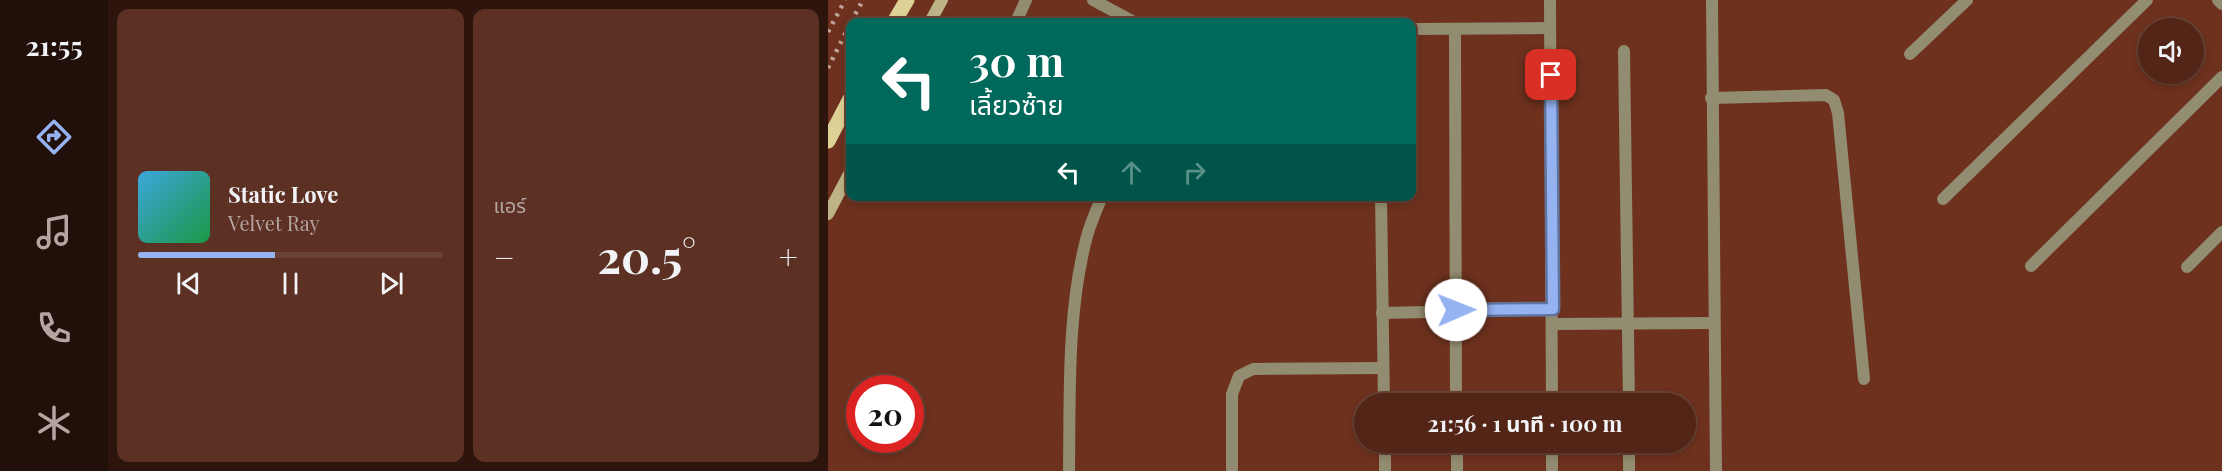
<!DOCTYPE html>
<html lang="th">
<head>
<meta charset="utf-8">
<style>
	:root { --surface:#522516; --page:#5c3123; --text:#f1f3f6; --muted:#b5a5a1; --line:#684235; --accent:#95b2f1 }
	body { margin:0; font-family:"Playfair Display","Noto Sans Thai",serif; background:var(--page); color:var(--text); height:100vh; display:flex; flex-direction:column; font-size:22px; white-space:nowrap }
	* { box-sizing:border-box; margin:0 }
	p { font-size:20px; color:var(--muted) }
	.icon { flex:none; width:33px; height:33px; fill:none; stroke:currentColor; stroke-width:2; stroke-linecap:round; stroke-linejoin:round }
	.map { position:relative; flex:1; overflow:hidden }
	.panel { display:flex; flex-direction:column; gap:9px; padding:9px; background:#2d140c; width:720px }
	.panel>* { flex:none }
	.hud { position:absolute; left:18px; top:18px; width:570px; height:183px; border-radius:12px; box-shadow:0 3px 9px #0003,0 0 0 2px var(--line); background:#00695c; color:#fff; overflow:hidden }
	.tools { position:absolute; left:1310px; top:18px; display:grid; gap:12px }
	.tools a { display:grid; place-items:center; width:66px; height:66px; border-radius:50%; background:var(--surface); box-shadow:0 3px 9px #0003,0 0 0 2px var(--line); font-size:30px }
	.speed { position:absolute; left:18px; top:375px; display:flex; gap:12px; font-size:30px; font-weight:700; text-align:center }
	.speed>* { display:grid; place-content:center; width:78px; height:78px; border-radius:50%; background:var(--surface); box-shadow:0 3px 9px #0003,0 0 0 2px var(--line); line-height:1 }
	.speed .limit { border:9px solid #d22; background:#fff; color:#111 }
	.pin { position:absolute; display:grid; place-items:center; width:51px; height:51px; color:#fff; margin:-26px; border-radius:12px; box-shadow:0 3px 9px #0006 }
	.me { position:absolute; width:66px; margin:-33px; rotate:89deg; stroke-linejoin:round; filter:drop-shadow(0 0 4px #0008) }
	.turn { display:flex; align-items:center; gap:21px; height:126px; padding:0 24px; font-size:27px }
	.turn .icon { width:78px; height:78px; stroke-width:2.5 }
	.turn b { display:block; font-size:42px; line-height:51px }
	.lanes { display:flex; align-items:center; height:57px; padding:0 24px; background:#0003; justify-content:center; gap:30px; direction:ltr }
	.lanes .off { opacity:.35 }
	.big { font-size:45px; font-weight:700; line-height:1.1 }
	.panel .card { flex:1; display:flex; flex-direction:column; justify-content:center; gap:9px; min-width:0; padding:0 21px; border-radius:12px; background:var(--page) }
	.song { display:flex; align-items:center; gap:18px }
	.cover { width:72px; height:72px; border-radius:9px; background:linear-gradient(135deg,hsl(200 70% 55%),hsl(140 70% 35%)) }
	.played { height:6px; border-radius:3px; background:linear-gradient(90deg,var(--accent) 45%,var(--line) 45%) }
	.keys { display:flex; justify-content:space-around; direction:ltr }
	.heat { display:flex; justify-content:space-between; align-items:center; font-size:33px; direction:ltr }
	.panel .tiles { flex:1; display:grid; gap:9px; grid-template-columns:repeat(2,1fr) }
	.trip { position:absolute; left:526px; top:393px; width:342px; height:60px; border-radius:30px; background:var(--surface); box-shadow:0 3px 9px #0003,0 0 0 2px var(--line); font-weight:700; line-height:60px; text-align:center }
	main { display:flex; flex:1; min-height:0 }
	.tab-bar { display:flex; flex-direction:column; width:108px; justify-content:space-around; align-items:center; background:#210f09; color:var(--muted) }
	.tab-bar .icon { width:42px; height:42px }
	.tab-bar .on { color:var(--accent) }
	.tab-bar b { font-size:27px; color:var(--text) }
	.map>svg:first-child { display:block }
	.lines { fill:none; stroke-linecap:round; stroke-linejoin:round }
	.service { stroke:#928c70; stroke-width:12 }
	.minor { stroke:#928c70; stroke-width:12 }
	.secondary { stroke:#bdb386; stroke-width:12 }
	.primary { stroke:#ded196; stroke-width:15 }
	.rail { stroke:#c1a49b; stroke-width:4.5; stroke-dasharray:3 6; stroke-linecap:butt }
	.route-casing { stroke:#61749d; stroke-width:15 }
	.route { stroke:#95b2f1; stroke-width:10 }
</style>
</head>
<body>
<main>
<nav class="tab-bar">
<b>21:55</b>
<svg class="icon on" aria-label="directions" viewBox="0 0 24 24"><path d="M12 3l9 9-9 9-9-9zM9 14v-3h6M13 9l2 2-2 2"/></svg>
<svg class="icon" aria-label="music" viewBox="0 0 24 24"><path d="M9 18V5l10-2v13"/><circle cx="6" cy="18" r="3"/><circle cx="16" cy="16" r="3"/></svg>
<svg class="icon" aria-label="phone" viewBox="0 0 24 24"><path d="M5 4h4l2 5-3 2q2 4 5 5l2-3 5 2v4C11 20 4 13 5 4z"/></svg>
<svg class="icon" aria-label="climate" viewBox="0 0 24 24"><path d="M12 3v18M4 7l16 10M4 17L20 7"/></svg>
</nav>
<section class="panel">
<div class="tiles">
<div class="card">
<div class="song"><i class="cover"></i><div><b>Static Love</b><p>Velvet Ray</p></div></div>
<div class="played"></div>
<div class="keys"><svg class="icon" aria-label="previous" viewBox="0 0 24 24"><path d="M18 5L8 12l10 7zM5 5v14"/></svg><svg class="icon" aria-label="pause" viewBox="0 0 24 24"><path d="M8 5v14M16 5v14"/></svg><svg class="icon" aria-label="next" viewBox="0 0 24 24"><path d="M6 5l10 7-10 7zM19 5v14"/></svg></div>
</div>
<div class="card"><p>แอร์</p>
<div class="heat"><a>−</a><b class="big">20.5°</b><a>+</a></div>
</div>
</div>
</section>
<div class="map">
<svg width="1394" height="471" viewBox="0 0 1394 471">
	<rect width="100%" height="100%" fill="#6d311e"/>
	<g class="lines">
		<!-- service -->
		<g class="service">
			<path d="M265 0 306 22"/>
			<path d="M188 22 198 0"/>
			<path d="M627 29 628 404"/>
			<path d="M796 51 801 404"/>
			<path d="M554 313 725 309"/>
			<path d="M629 442V471"/>
			<path d="M801 442V471"/>
			<path d="M241 471C242 393 239 311 259 236 263 222 269 209 274 196"/>
		</g>
		<!-- minor -->
		<g class="minor">
			<path d="M722 0 724 404"/>
			<path d="M884 0 888 471"/>
			<path d="M1390 0 1394 4"/>
			<path d="M584 29 722 28"/>
			<path d="M1082 54 1139 0"/>
			<path d="M883 98 998 95 1006 100 1010 113 1036 379"/>
			<path d="M553 196 556 404"/>
			<path d="M1115 199 1319 0"/>
			<path d="M1203 266 1394 77"/>
			<path d="M1359 267 1394 232"/>
			<path d="M725 324 886 323"/>
			<path d="M557 442V471"/>
			<path d="M404 471V394L411 376 425 369 555 368"/>
			<path d="M724 471V442"/>
		</g>
		<!-- secondary -->
		<g class="secondary">
			<path d="M102 22 114 0"/>
			<path d="M0 214 22 172"/>
		</g>
		<!-- primary -->
		<g class="primary">
			<path d="M66 22 79 0"/>
			<path d="M0 141 22 99"/>
		</g>
		<!-- rail -->
		<g class="rail">
			<path d="M23 22 35 0"/>
			<path d="M0 32 17 0"/>
			<path d="M0 68 22 24"/>
		</g>
	</g>
	<g class="lines">
		<defs>
			<path id="route" d="M628 310 725 309 723 75"/>
		</defs>
		<!-- route casing -->
		<use href="#route" class="route-casing"/>
		<!-- route -->
		<use href="#route" class="route"/>
	</g>
</svg>
<div class="tools">
<a><svg class="icon" aria-label="sound" viewBox="0 0 24 24"><path d="M4 9h4l5-4v14l-5-4H4zM17 9q2 3 0 6"/></svg></a>
</div>
<div class="speed"><div class="limit">20</div></div>
<div class="pin" style="left:723px;top:75px;background:#d93025"><svg class="icon" aria-label="arrive" viewBox="0 0 24 24"><path d="M6 21V4h12l-3 4 3 4H6"/></svg></div>
<svg class="me" style="left:628px;top:310px" viewBox="-20 -20 40 40"><circle r="19" fill="#fff"/><path d="M0-13L10 11 0 6-10 11z" fill="#95b2f1"/></svg>
<div class="trip">21:56 · 1 นาที · 100 m</div>
<div class="hud">
<div class="turn"><svg class="icon" aria-label="left" viewBox="0 0 24 24"><path d="M17 20v-9H6M10 6l-5 5 5 5"/></svg><div><b>30 m</b>เลี้ยวซ้าย</div></div>
<div class="lanes"><svg class="icon" aria-label="left" viewBox="0 0 24 24"><path d="M17 20v-9H6M10 6l-5 5 5 5"/></svg><svg class="icon off" aria-label="ahead" viewBox="0 0 24 24"><path d="M12 20V5M6 11l6-6 6 6"/></svg><svg class="icon off" aria-label="right" viewBox="0 0 24 24"><path d="M7 20v-9h11M14 6l5 5-5 5"/></svg></div>
</div>
</div>
</main>
</body>
</html>
